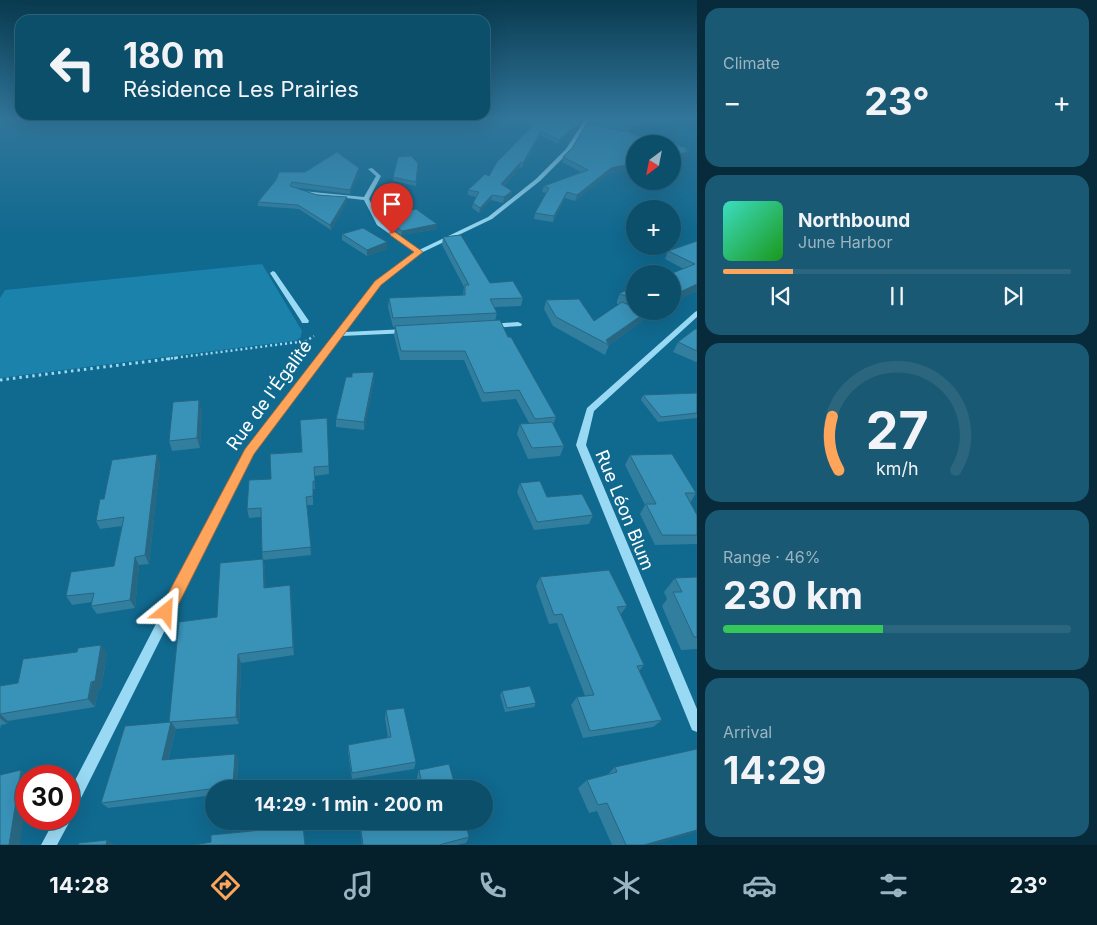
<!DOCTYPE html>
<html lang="en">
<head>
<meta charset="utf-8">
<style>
	:root { --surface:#0c4f6b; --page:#1a5973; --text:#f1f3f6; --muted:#9ab5c1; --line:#2c667e; --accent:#ffa55b }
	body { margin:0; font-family:Inter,sans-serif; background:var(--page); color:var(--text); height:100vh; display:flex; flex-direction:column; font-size:19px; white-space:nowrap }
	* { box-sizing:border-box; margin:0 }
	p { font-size:16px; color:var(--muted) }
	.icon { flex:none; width:28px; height:28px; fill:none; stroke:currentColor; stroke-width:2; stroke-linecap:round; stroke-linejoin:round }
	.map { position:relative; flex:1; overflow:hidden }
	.sheet { display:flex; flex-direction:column; gap:8px; padding:8px; background:#072b3b; width:400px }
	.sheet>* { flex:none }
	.banner { position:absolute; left:15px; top:15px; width:475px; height:105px; border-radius:15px; box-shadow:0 5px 20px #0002,0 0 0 1px var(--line); background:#0c4f6b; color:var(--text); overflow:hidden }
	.needle { width:32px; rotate:212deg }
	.buttons { position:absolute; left:626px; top:135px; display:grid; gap:10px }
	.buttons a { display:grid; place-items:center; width:55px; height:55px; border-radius:50%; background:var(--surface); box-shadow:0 5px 20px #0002,0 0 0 1px var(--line); font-size:25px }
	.speed { position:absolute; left:15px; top:765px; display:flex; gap:10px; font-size:25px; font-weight:700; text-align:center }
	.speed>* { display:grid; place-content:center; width:65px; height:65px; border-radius:50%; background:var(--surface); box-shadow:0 5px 20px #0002,0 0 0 1px var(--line); line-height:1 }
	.speed .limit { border:8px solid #d22; background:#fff; color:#111 }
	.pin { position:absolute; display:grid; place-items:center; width:42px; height:42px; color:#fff; margin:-51px -21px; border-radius:50% 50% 50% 0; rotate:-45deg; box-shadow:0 0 5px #0007 }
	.pin .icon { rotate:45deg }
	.me { position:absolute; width:55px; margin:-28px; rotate:27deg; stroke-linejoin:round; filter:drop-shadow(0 0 4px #0008) }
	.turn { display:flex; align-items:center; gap:18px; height:105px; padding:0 25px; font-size:22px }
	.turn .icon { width:65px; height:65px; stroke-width:2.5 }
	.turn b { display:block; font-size:35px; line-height:42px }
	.big { font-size:38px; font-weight:700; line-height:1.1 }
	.sheet .tile { flex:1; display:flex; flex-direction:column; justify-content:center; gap:8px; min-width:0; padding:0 18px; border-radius:15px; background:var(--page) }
	.sheet .dial { align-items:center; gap:0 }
	.dial svg { height:130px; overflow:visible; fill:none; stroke:var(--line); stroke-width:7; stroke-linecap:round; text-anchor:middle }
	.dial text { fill:var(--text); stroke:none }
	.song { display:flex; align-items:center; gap:15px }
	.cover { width:60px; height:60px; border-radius:8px; background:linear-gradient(135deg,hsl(170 70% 55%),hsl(120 70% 35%)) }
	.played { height:5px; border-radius:2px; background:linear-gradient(90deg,var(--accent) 20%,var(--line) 20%) }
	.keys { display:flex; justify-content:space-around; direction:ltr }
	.heat { display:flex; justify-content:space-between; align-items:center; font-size:28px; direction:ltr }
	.charge { height:8px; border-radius:4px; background:linear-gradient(90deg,#34c759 46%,var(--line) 0) }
	.trip { position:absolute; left:205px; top:780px; width:288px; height:50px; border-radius:25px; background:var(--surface); box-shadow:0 5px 20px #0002,0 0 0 1px var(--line); font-weight:700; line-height:50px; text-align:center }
	.tab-bar { display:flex; height:80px; justify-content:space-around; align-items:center; background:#05202b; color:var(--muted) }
	.tab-bar .icon { width:35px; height:35px }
	.tab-bar .on { color:var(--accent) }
	.tab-bar b { font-size:22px; color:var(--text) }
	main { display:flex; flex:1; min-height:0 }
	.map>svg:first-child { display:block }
	.green { fill:#1b82ac }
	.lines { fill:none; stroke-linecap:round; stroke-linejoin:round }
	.path-far1 { stroke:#9ad9f3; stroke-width:2.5; stroke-dasharray:2 3; stroke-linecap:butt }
	.path { stroke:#9ad9f3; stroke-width:3; stroke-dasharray:2.5 4; stroke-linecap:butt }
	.minor { fill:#9ad9f3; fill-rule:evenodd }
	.wall { fill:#317e9f }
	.shaded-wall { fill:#286782 }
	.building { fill:#3993b9; stroke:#286782 }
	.route { fill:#ffa55b; stroke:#a66b3b }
	.labels { text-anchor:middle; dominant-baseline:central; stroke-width:4; stroke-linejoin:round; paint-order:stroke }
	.street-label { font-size:18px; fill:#fff; stroke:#10698f }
</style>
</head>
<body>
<main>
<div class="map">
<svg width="697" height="845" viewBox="0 0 697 845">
	<rect width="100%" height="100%" fill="#10698f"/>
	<!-- green -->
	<path class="green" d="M262 264 302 331 300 340 0 378V298L5 290Z"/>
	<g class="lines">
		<!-- path-far1 -->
		<path class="path-far1" d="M166 359 306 341 314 336"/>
		<!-- path -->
		<path class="path" d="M0 380 176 358"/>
		<!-- minor -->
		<g class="minor">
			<path d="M586 118H590L570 151 540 181 492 219 421 253 380 284 345 332 406 329 410 331 409 333 341 336 253 454 74 812 69 814V792L246 450 376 282 415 252 377 225 364 200 304 193 302 192V191L364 197 376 176 368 169 372 168 381 176 369 199 381 223 419 250 488 217 536 179 566 149Z"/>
			<path d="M273 271 275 272 309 321 308 323H302L301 321 270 273Z"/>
			<path d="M697 311V317L594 411 586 445 697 709V732L692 730 576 445 587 408 695 312Z"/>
			<path d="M518 322 522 324 521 326 491 328 487 326 491 324Z"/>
			<path d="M69 815 71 819 57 845H41L55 819H69Z"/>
		</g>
	</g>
	<!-- wall -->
	<g class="wall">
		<path d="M556 118H585L565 146 572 132 558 144 540 135 522 168 520 167 504 186 512 191 511 196 503 203 491 200 479 213 472 208 473 203 476 197 468 195V190L489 176 530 129V125L548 121 547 123 561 121Z"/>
		<path d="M590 118H692L628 131 589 123Z"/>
		<path d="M587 123 628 132 651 141 661 139 689 149 688 151 689 152 687 157 672 160V144H635V168L610 173 575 201 565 198 553 222 534 219 535 213 546 193 542 192 544 186 581 172 562 162 563 157 573 147Z"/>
		<path d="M418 163 416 186 393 181V177Z"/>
		<path d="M359 172 350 194 292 187 317 195 347 201 331 230 299 209 258 206V202L276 180Z"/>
		<path d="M383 217 437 229 401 235 383 222Z"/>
		<path d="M342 234 387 242V249L367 256 342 240Z"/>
		<path d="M443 237 490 283 523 298 521 306 494 307 497 313 495 321 508 337 556 417 553 425 564 446 560 456 528 459 517 434 520 424 529 423 516 399 482 402 464 360H400L394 335 395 327H393L388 307 389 298 463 295 464 287 442 245Z"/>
		<path d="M697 241V291L672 302V274L684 269 665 259 668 251Z"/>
		<path d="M635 287V303H625L645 313 641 322 609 345 605 355 553 326 544 309 546 300 594 321 620 304H617V301L620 293Z"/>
		<path d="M697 329V361L696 362 673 352 678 342Z"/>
		<path d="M374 380 364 430 336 427V419Z"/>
		<path d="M697 393V418L658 422 641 400 643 395Z"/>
		<path d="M202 410 200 448 172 451 169 441Z"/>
		<path d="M327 418 329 474 314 476 315 489H313V505H307L311 555 263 560 262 552 261 517 249 518 247 509 302 452Z"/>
		<path d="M630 455 696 493 690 503 697 515V544L655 545 640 514 645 505 625 465Z"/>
		<path d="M160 463 149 564 139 565 135 608 97 614 91 606 92 602 72 605 66 596 114 566 122 526 100 529 96 521 104 499Z"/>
		<path d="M520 483 547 497 593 515 589 524 534 530 517 492Z"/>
		<path d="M263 559 265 568V588L291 594 294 655 241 663 239 724 176 729 168 760 235 754 238 760 237 789H214V795L108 808 101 803 170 723 169 722 217 617Z"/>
		<path d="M540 577 627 606 620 615 644 665 639 671 662 720 653 727 583 738 571 705 577 697 585 696 557 623 549 624 536 586Z"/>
		<path d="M697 577V649L681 650 662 606 667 599 664 592 675 578Z"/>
		<path d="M107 653 101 689 98 690 95 707 8 721 7 724 1 725 0 729V686L18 683Z"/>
		<path d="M502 691 536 703 534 707 505 712 500 695Z"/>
		<path d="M386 710 416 762 414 769 352 779 348 752V745L388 738 385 718Z"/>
		<path d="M615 767 653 845H612L597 811 589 813 578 788 587 780 607 775Z"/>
		<path d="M419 770 456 789H420L417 777Z"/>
		<path d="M360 823 469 837 466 843 456 845H362L360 828Z"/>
	</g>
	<!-- shaded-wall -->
	<g class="shaded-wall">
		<path d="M583 118H585L565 146 567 141Z"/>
		<path d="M671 118H692L628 131 630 126Z"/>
		<path d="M576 125 574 130 558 144 559 140Z"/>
		<path d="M541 131 540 135 522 168 523 163Z"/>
		<path d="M689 149 687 152H689L687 157 672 160V155L685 150Z"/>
		<path d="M521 162 520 167 500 190 501 184Z"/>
		<path d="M635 163V168L610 173 575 201 577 195 611 168Z"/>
		<path d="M359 168V172L350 194V190Z"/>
		<path d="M512 191 511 196 503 203 504 197Z"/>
		<path d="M567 192 565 198 553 222 554 216Z"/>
		<path d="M492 195 491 200 479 213 480 208Z"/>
		<path d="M347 197V201L331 230 330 225Z"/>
		<path d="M437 224V229L401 235 402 231Z"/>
		<path d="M387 242V249L367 256V250Z"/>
		<path d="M697 284V291L672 302 676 294Z"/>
		<path d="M645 313 641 322 609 345 606 340Z"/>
		<path d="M374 372V380L364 430V422Z"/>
		<path d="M199 400 202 410 200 448 197 438Z"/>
		<path d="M157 454 160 463 149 564 145 555Z"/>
		<path d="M135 557 139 565 135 608 130 600Z"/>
		<path d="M263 559 265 568 266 597 264 588Z"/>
		<path d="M290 585 291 594 294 655 293 647Z"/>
		<path d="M101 645 107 653 101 689 98 690 95 707 88 699Z"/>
		<path d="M238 654 241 663 239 724 236 717Z"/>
		<path d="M0 714 8 721 7 724 0 718Z"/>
		<path d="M171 722 176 729 166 766 162 760Z"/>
		<path d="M235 754 238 760 237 789H235L233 786Z"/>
		<path d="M21 770 29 776H26V801L20 845H9Z"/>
		<path d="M697 830V832L653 845H644Z"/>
		<path d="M107 840 114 844V845H106Z"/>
	</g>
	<!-- building -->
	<g class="building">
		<path d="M540 118H548L545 123 569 120 566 118H583L567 141 576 125 559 140 541 131 523 163 521 162 501 184 512 191 504 197 492 195 480 208 473 203 479 192 468 190 485 174 489 176 497 162 532 126 530 125Z"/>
		<path d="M591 118H671L630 126Z"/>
		<path d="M587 123 628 132 651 141 661 139 689 149 685 150 689 152 672 155V144H635V163L611 168 577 195 567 192 554 216 535 213 549 188 544 186 588 170 563 157 573 147Z"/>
		<path d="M337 152 359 168 350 190 292 182 290 186 317 195 347 197 330 225 298 205 258 202 276 180 279 172H305Z"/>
		<path d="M411 156 418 163 416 182 393 177 398 157Z"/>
		<path d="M416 209 437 224 402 231 383 217V216Z"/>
		<path d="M363 228 387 242 367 250 342 234Z"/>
		<path d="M461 235 490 283 513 281 523 298 490 299 497 313 393 318 389 298 465 295V285H469L443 237Z"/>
		<path d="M697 241V284L676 294H672V274H670L695 264 668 251Z"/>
		<path d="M635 287V295H621L620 293Z"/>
		<path d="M579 299 594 321 622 302 635 308V311H642L645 313 606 340 609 345 556 317 546 300Z"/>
		<path d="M500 320 508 337H511L556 417 535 419 519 390 484 393 465 351H401L395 326Z"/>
		<path d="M695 329H697V351L678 342Z"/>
		<path d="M374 372 364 422 336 419 346 377H352V373Z"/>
		<path d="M697 393V413L661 417 643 395Z"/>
		<path d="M199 400 197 438 169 441 173 402Z"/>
		<path d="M327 418 329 466 314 467 315 481H313V496L306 497 311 547 262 552 261 508 247 509 249 480 271 479 270 454 302 452 300 420Z"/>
		<path d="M552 422 564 446 532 448 520 424Z"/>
		<path d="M157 454 145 555 135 557 130 600 91 606 94 593 66 596 71 572 114 566 124 517 96 521 100 499H104L112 460Z"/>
		<path d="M672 454 696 493H685L697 515V535H662L646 504H656L630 455Z"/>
		<path d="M540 481 547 497 582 494 593 515 537 522 520 483Z"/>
		<path d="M263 559 264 588 290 585 293 647 238 654 236 717 169 722 179 622 217 617 220 563Z"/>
		<path d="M609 570 627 606 617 607 644 665 637 666 662 720 590 731 577 697 594 695 562 614 554 615 540 577Z"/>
		<path d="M697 577V637H694L673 592H682L675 578Z"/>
		<path d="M101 645 95 681 91 682 88 699 0 714V686L18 683 23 659 77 652 78 648Z"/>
		<path d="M530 686 536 703 507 708 502 691Z"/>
		<path d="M404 708 416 762 352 773 348 745 391 737 386 710Z"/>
		<path d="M171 722 162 760 235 754 233 786 101 803 125 726Z"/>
		<path d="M697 749V830L644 845H626L607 803 598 805 587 780 617 772 615 767Z"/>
		<path d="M449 764 456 789H423L419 770Z"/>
		<path d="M21 770 9 845H0V775Z"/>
		<path d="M369 821H465L469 837 439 845H363L360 823Z"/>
		<path d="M303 826 305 845H194L211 842V835Z"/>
		<path d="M107 840 106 845H78L79 843Z"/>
	</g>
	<!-- sky -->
	<linearGradient id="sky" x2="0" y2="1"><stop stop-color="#093a4f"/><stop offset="0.5" stop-color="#31769b"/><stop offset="1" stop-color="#31769b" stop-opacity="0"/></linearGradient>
	<rect width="697" height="237" fill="url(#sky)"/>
	<!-- route -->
	<path class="route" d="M390 232H395L423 252 381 285 254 454 172 617 166 620 161 617 159 612 161 607 245 449 375 281 414 252 390 235Z"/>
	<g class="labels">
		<!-- street labels -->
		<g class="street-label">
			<text transform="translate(269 395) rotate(-54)">Rue de l'Égalité</text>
			<text transform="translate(625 510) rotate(68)">Rue Léon Blum</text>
		</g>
	</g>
</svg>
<div class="buttons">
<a><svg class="needle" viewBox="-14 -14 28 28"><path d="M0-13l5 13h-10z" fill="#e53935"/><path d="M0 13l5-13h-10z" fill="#9ab5c1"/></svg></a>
<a>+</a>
<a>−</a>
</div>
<div class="speed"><div class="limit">30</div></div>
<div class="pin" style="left:392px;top:234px;background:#d93025"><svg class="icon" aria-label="arrive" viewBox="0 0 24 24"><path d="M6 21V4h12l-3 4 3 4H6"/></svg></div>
<svg class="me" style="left:166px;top:612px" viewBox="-20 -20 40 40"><path d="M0-17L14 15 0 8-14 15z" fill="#ffa55b" stroke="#fff" stroke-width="4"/></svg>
<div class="trip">14:29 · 1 min · 200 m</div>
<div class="banner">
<div class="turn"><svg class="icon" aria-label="left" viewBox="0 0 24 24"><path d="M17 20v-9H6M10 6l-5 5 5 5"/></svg><div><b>180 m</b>Résidence Les Prairies</div></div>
</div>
</div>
<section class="sheet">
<div class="tile"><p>Climate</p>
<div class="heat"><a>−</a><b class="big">23°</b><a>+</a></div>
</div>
<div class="tile">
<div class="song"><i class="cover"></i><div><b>Northbound</b><p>June Harbor</p></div></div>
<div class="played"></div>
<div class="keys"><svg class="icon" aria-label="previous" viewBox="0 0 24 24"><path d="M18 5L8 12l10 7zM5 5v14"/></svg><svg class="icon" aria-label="pause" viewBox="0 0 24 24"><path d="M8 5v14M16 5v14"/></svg><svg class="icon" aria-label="next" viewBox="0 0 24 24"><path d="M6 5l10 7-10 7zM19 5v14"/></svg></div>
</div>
<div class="tile dial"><svg viewBox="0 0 100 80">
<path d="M14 69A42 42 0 1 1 86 69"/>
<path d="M14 69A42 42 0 0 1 10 36" stroke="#ffa55b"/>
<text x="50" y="56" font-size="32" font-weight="700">27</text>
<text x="50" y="72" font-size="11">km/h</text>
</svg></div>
<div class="tile"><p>Range · 46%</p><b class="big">230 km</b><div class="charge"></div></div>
<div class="tile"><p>Arrival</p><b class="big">14:29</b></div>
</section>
</main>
<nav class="tab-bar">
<b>14:28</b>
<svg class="icon on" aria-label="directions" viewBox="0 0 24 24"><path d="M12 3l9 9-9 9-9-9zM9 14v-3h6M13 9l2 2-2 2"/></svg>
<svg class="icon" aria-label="music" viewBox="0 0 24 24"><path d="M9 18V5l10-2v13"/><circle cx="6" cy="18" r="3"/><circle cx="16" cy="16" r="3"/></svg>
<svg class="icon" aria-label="phone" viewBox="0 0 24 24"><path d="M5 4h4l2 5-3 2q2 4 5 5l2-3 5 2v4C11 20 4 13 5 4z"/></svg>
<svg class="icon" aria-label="climate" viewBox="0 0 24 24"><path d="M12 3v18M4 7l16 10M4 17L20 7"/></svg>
<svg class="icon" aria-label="car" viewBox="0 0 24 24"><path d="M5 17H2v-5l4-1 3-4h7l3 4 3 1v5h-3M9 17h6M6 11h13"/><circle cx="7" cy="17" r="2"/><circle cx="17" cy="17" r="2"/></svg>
<svg class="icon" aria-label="filters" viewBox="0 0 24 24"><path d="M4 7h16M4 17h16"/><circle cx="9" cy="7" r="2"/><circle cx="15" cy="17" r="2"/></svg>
<b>23°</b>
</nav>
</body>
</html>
